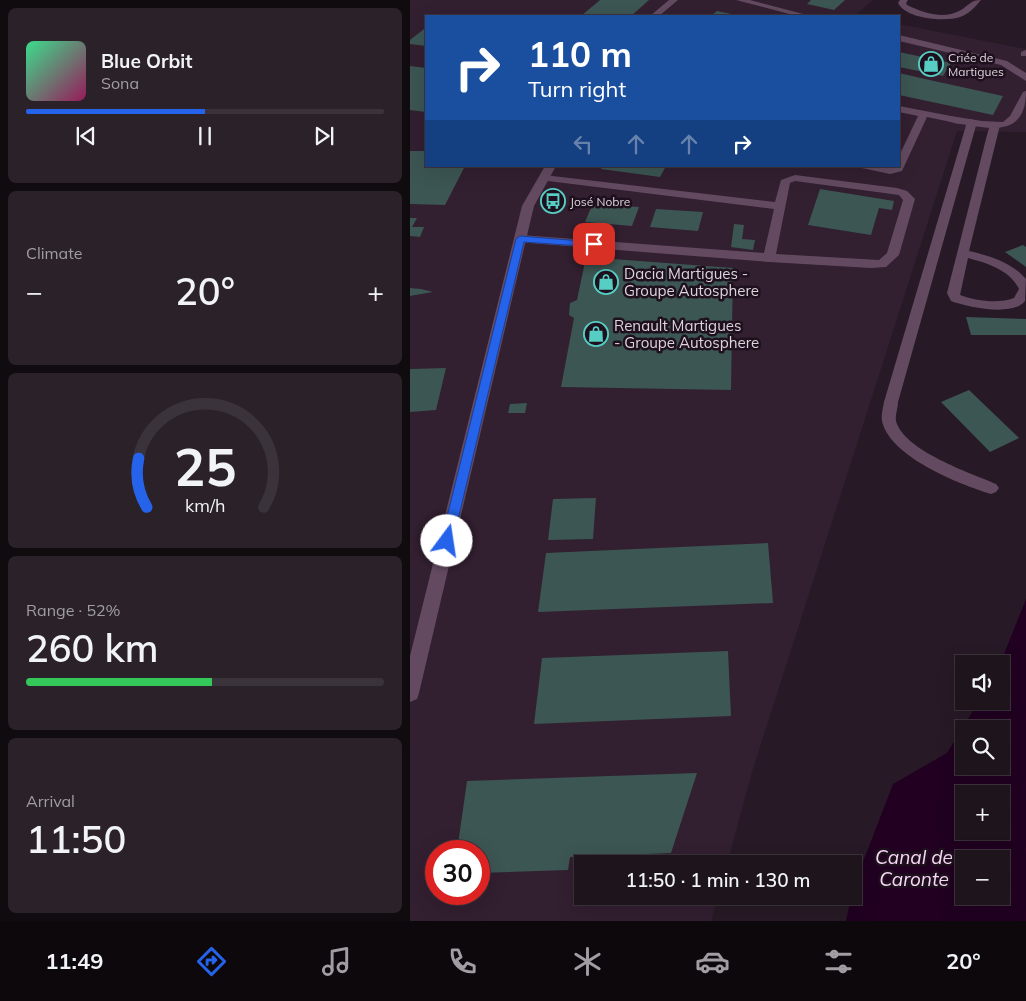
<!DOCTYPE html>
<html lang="en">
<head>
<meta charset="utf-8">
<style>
	:root { --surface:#1d141c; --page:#2a2129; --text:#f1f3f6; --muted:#a09ea3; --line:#3b333b; --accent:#2563eb }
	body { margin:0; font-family:Mulish,sans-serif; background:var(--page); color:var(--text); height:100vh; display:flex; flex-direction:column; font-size:19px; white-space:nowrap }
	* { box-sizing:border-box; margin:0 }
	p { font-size:16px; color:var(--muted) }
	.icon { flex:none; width:28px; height:28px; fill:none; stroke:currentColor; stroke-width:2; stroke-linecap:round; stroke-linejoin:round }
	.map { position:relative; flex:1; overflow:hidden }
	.panel { display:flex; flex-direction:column; gap:8px; padding:8px; background:#100b0f; width:410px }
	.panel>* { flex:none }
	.guide { position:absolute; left:15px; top:15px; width:475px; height:152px; border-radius:0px; box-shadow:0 5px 20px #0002,0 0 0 1px var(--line); background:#1a4fa0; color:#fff; overflow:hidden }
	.controls { position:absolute; left:545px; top:655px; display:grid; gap:10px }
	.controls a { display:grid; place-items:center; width:55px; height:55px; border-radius:0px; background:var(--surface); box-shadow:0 5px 20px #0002,0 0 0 1px var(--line); font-size:25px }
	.speed { position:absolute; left:15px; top:840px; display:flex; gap:10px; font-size:25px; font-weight:700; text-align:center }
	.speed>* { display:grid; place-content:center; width:65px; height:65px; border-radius:50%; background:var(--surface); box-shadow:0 5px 20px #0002,0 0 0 1px var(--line); line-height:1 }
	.speed .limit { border:8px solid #d22; background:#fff; color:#111 }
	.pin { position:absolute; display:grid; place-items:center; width:42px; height:42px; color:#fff; margin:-21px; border-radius:10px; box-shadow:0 2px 8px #0006 }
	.me { position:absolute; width:55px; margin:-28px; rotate:14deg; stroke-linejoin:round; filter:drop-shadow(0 0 4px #0008) }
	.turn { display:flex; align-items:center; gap:18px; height:105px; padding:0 20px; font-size:22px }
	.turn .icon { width:65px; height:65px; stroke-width:2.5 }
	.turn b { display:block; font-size:35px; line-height:42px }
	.lanes { display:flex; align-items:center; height:48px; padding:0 20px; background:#0003; justify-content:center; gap:25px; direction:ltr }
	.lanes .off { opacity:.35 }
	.big { font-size:38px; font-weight:600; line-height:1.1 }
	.panel .card { flex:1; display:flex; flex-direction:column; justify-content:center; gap:8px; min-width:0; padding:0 18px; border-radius:8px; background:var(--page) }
	.panel .dial { align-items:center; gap:0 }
	.dial svg { height:130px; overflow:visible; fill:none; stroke:var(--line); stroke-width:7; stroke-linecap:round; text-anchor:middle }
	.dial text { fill:var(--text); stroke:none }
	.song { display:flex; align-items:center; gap:15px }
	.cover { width:60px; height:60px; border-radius:8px; background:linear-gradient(135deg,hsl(150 70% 55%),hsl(330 70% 35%)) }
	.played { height:5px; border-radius:2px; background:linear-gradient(90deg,var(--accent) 50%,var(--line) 50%) }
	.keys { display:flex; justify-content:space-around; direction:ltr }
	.heat { display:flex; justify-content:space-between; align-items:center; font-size:28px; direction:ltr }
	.charge { height:8px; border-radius:4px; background:linear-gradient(90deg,#34c759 52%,var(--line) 0) }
	.trip { position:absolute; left:164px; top:855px; width:288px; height:50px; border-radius:0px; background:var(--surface); box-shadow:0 5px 20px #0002,0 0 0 1px var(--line); font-weight:600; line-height:50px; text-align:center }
	.menu { display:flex; height:80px; justify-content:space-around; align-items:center; background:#0c080b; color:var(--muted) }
	.menu .icon { width:35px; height:35px }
	.menu .on { color:var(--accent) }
	.menu b { font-size:22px; color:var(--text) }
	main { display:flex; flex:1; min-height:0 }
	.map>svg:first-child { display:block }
	.built { fill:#321f30; fill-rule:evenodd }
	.water { fill:#210021; fill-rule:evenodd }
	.building { fill:#3c5653 }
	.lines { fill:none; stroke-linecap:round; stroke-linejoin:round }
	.lane { fill:#634a61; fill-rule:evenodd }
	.street { fill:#634a61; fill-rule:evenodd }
	.route { fill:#2563eb; stroke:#184099 }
	.labels { text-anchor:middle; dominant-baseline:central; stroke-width:5; stroke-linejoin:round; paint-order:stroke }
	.far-poi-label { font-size:12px; fill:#ded4dd; stroke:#1e101d; text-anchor:start }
	.poi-label { font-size:15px; fill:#ded4dd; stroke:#1e101d; text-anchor:start }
	.near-water-label { font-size:19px; font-style:italic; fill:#f9d7f6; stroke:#1e101d }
</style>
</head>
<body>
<main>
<section class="panel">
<div class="card">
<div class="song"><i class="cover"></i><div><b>Blue Orbit</b><p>Sona</p></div></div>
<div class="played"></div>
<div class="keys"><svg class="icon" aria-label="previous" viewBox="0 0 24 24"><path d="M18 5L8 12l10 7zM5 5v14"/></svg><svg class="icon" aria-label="pause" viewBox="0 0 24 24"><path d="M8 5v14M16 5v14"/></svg><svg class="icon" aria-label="next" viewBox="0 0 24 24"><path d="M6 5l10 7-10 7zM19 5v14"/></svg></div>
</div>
<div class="card"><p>Climate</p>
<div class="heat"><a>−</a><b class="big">20°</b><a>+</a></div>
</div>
<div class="card dial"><svg viewBox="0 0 100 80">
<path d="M14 69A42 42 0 1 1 86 69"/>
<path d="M14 69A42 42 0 0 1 9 39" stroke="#2563eb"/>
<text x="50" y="56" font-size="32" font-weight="700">25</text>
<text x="50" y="72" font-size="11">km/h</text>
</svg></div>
<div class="card"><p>Range · 52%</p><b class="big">260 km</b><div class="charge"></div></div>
<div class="card"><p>Arrival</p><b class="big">11:50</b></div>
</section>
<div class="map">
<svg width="616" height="921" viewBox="0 0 616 921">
	<rect width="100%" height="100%" fill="#271a26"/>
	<!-- built -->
	<path class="built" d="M0 0H463L446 15 452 16H16V166H489V24L616 49V132L547 131 342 772 317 864H172V896H308L301 921H0ZM26 851H69V894H26Z"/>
	<!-- water -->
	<path class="water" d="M616 599V921H436L443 888 483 784 537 753 569 701H591V664H590ZM554 729H591V766H554ZM554 794H591V831H554ZM554 859H591V896H554Z"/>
	<!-- building -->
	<g class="building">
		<path d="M190 0H239L221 16H171Z"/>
		<path d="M401 0H435L424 10 397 4Z"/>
		<path d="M307 11 326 15 301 16Z"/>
		<path d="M14 29H16V46L0 44V40Z"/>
		<path d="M489 52 541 63 533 76 489 67Z"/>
		<path d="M0 66 16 68V112L0 110Z"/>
		<path d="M489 73 515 79 593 96 583 115 489 95Z"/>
		<path d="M0 151H16V166H55L35 205 0 204Z"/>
		<path d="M192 166H256L250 177 191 169Z"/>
		<path d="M410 189 484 201 482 210 469 208 461 235 398 225Z"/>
		<path d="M183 203 213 206 229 207 222 226 175 222Z"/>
		<path d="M246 209 293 212 288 231 240 227Z"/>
		<path d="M0 218H7L2 227H14L10 237 0 236Z"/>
		<path d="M324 224 334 225 332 239 345 240 343 250 321 247Z"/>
		<path d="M613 245 616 247V267L595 252Z"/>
		<path d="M176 257 323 268 321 390 151 387 164 318 159 315 160 303 167 300Z"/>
		<path d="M0 288 11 289 23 292 0 296Z"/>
		<path d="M556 317 616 319V335H561Z"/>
		<path d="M36 368 26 410 0 412V369Z"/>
		<path d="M559 390 609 438 580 452 531 402Z"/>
		<path d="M117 403 115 413H98L100 404Z"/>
		<path d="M186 498 183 539 138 540 143 499Z"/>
		<path d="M358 543 363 603 128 612 136 553Z"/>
		<path d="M318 651 321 716 124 724 132 658Z"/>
		<path d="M287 773 261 853 160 857 158 870 69 873V851H47L57 781Z"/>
	</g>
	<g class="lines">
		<!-- lane -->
		<g class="lane">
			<path d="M490 0H498L496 3 497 5C514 13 534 20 551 10 559 5 561 0 571 0 565 7 559 14 550 17 534 22 496 19 488 3Z"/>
			<path d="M616 50V56H611V52Z"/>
			<path d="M489 106 541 116 546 119 541 122 517 117 492 171 480 174 452 168 451 166 480 168 489 166V156L508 116 489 112Z"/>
			<path d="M562 119 567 122 488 402C488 408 485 415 486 421 494 451 561 473 586 484L589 488 586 492 581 494C549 484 480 457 472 421 471 415 473 408 474 402L557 122Z"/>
			<path d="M585 122 590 125 559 251C580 256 601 262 616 279L615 301C603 317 557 307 541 301L537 293 577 135 580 125ZM558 258C577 263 600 270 609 289L604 298C589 304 565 301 550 295Z"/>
			<path d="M134 175 365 202 371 180 385 175 487 188 497 191 505 199 489 255 476 267 461 268 359 262 107 242 105 239 111 235 354 253 364 209 130 180 129 178ZM385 181 489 195 493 200 477 253 469 260 366 254 380 183Z"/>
		</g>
		<!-- street -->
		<g class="street">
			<path d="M259 0H268L249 16H240Z"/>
			<path d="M326 0H340L401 16H387Z"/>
			<path d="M489 35 597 61 616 73V81L591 65 489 41Z"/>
			<path d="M616 91C616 131 590 131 558 125 551 124 541 124 536 119L541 116 572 121 593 122 600 116 613 92Z"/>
			<path d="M135 166H146L124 206 9 693 7 699 0 702V656L112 206Z"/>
		</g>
	</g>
	<!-- route -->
	<path class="route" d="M110 236 184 242 188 244 184 247 114 242 43 541 41 545 37 546 33 545 31 541 106 239Z"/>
	<!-- icons -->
	<defs>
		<symbol id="shop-ring" viewBox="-11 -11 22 22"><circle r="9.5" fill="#1e101d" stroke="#56cec3" stroke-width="1.5"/><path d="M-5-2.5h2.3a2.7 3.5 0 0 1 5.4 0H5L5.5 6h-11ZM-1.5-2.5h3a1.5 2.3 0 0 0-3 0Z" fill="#56cec3"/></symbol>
		<symbol id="bus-ring" viewBox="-11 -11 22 22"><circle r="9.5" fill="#1e101d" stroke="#56cec3" stroke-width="1.5"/><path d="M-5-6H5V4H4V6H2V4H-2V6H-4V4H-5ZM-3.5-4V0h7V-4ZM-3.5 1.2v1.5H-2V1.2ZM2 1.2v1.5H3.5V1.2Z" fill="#56cec3"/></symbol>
	</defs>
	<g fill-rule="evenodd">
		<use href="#shop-ring" x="507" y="50" width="28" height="28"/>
		<use href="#bus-ring" x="129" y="187" width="28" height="28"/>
		<use href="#shop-ring" x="182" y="268" width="28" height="28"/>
		<use href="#shop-ring" x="172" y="320" width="28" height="28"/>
	</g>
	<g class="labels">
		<!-- far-poi labels -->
		<g class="far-poi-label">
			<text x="538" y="57">Criée de<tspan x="538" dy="14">Martigues</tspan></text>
			<text x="160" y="201">José Nobre</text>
		</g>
		<!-- poi labels -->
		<g class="poi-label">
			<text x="214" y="273">Dacia Martigues -<tspan x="214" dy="17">Groupe Autosphere</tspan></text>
			<text x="204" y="325">Renault Martigues<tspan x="204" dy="17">- Groupe Autosphere</tspan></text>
		</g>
		<!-- near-water labels -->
		<g class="near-water-label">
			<text x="504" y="857">Canal de<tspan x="504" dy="22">Caronte</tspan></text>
		</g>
	</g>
</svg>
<div class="controls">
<a><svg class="icon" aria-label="sound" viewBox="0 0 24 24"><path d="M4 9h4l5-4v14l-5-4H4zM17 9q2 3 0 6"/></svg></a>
<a><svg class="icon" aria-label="search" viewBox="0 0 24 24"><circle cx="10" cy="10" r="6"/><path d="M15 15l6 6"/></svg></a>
<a>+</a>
<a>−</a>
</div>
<div class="speed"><div class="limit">30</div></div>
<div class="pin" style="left:184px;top:244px;background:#d93025"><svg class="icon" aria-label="arrive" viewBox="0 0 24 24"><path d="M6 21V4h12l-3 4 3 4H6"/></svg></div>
<svg class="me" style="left:37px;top:541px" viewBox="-20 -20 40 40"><circle r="19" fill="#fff"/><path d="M0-13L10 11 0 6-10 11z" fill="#2563eb"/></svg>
<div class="trip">11:50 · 1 min · 130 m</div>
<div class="guide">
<div class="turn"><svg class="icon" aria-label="right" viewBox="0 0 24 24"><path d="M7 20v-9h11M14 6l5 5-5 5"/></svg><div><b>110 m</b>Turn right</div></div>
<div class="lanes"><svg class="icon off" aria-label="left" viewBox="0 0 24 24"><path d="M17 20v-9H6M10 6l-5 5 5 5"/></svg><svg class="icon off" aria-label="ahead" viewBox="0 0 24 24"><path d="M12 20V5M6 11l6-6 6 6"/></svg><svg class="icon off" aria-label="ahead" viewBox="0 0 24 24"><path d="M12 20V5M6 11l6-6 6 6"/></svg><svg class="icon" aria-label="right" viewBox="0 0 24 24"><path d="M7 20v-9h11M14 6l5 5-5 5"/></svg></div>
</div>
</div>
</main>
<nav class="menu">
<b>11:49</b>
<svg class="icon on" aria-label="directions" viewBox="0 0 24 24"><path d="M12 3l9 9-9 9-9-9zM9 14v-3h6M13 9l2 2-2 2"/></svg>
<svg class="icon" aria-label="music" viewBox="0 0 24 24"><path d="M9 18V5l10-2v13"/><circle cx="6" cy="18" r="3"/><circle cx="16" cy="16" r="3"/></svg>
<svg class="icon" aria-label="phone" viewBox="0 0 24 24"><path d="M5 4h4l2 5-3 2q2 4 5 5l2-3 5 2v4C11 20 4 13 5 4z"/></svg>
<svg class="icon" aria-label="climate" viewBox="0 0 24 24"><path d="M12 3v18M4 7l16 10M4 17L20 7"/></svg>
<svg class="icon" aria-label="car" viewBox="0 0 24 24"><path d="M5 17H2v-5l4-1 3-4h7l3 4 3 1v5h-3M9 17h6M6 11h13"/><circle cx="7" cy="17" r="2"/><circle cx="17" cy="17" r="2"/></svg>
<svg class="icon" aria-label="filters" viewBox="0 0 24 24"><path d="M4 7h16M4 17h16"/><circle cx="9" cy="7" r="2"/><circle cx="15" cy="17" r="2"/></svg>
<b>20°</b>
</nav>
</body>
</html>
